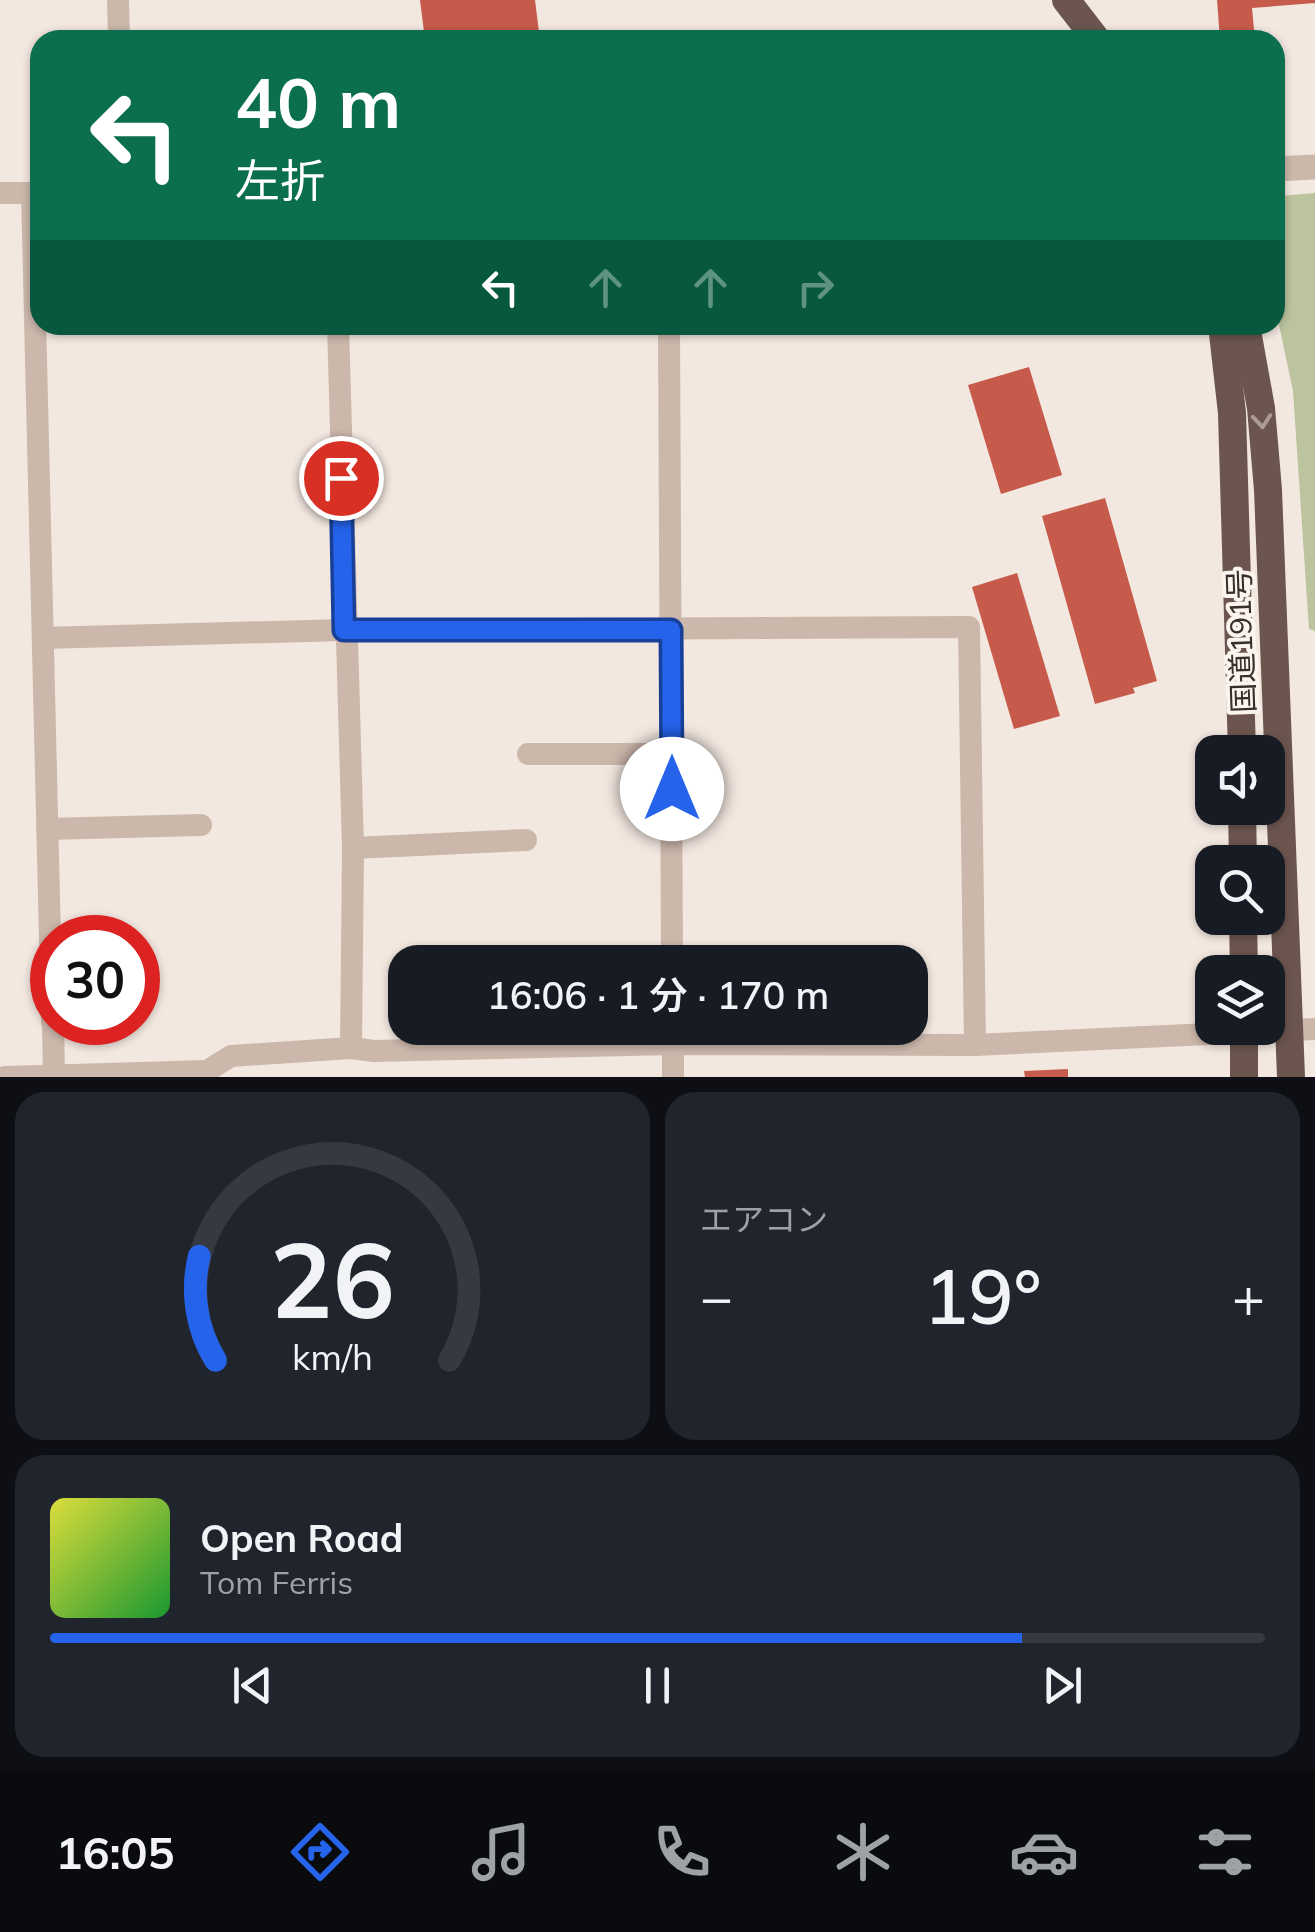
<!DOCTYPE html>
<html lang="ja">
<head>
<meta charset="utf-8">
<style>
	:root { --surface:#171b24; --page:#20242c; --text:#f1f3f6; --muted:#9ea1a6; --line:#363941; --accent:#2563eb }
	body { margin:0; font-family:Mulish,"Noto Sans JP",sans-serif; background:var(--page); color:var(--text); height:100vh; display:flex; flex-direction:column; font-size:38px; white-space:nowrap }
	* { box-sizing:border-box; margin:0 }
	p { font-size:32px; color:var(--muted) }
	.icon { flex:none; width:55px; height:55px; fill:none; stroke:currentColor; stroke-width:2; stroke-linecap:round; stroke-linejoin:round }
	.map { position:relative; height:1077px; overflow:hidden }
	.drawer { display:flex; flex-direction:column; gap:15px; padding:15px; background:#0d0f14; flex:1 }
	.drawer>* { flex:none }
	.top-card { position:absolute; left:30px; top:30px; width:1255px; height:305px; border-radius:30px; box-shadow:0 2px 8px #0004; background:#0b6e4f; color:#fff; overflow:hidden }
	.controls { position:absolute; left:1195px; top:735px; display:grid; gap:20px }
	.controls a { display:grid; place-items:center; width:90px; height:90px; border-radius:20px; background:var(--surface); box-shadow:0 2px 8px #0004; font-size:50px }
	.speed { position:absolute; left:30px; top:915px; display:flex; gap:20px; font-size:50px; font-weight:700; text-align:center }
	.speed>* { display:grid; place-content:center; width:130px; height:130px; border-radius:50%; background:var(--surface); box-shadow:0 2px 8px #0004; line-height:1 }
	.speed .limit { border:15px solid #d22; background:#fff; color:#111 }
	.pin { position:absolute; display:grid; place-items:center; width:85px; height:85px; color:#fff; margin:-42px; border:5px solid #fff; border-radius:50%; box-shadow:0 2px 10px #0007 }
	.me { position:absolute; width:110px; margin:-55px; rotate:0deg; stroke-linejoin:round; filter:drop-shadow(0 0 8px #0008) }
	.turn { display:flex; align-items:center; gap:35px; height:210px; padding:0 40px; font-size:45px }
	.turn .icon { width:130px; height:130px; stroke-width:2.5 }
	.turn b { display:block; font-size:70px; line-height:85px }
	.lanes { display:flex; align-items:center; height:95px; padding:0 40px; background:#0003; justify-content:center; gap:50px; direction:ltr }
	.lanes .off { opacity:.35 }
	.big { font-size:75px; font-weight:600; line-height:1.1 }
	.drawer .tile { flex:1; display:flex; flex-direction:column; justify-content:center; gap:15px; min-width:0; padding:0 35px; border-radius:30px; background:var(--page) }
	.drawer .dial { align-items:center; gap:0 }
	.dial svg { height:260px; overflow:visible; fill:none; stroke:var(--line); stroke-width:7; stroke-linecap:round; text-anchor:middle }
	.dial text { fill:var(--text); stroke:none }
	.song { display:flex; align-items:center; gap:30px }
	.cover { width:120px; height:120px; border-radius:15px; background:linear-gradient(135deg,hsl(60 70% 55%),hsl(130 70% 35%)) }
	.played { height:10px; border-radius:5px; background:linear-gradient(90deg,var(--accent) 80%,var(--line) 80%) }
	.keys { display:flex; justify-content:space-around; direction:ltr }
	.heat { display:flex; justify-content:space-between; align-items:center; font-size:55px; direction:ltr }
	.drawer .tiles { flex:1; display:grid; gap:15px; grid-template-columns:1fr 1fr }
	.tile:last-child { grid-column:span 2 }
	.trip { position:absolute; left:388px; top:945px; width:540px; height:100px; border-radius:30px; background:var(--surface); box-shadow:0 2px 8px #0004; font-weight:600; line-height:100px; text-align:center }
	.tab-bar { display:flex; height:160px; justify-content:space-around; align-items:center; background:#090b0e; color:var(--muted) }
	.tab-bar .icon { width:70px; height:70px }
	.tab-bar .on { color:var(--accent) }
	.tab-bar b { font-size:45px; color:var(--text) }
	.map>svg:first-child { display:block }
	.green { fill:#bbc39f }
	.building { fill:#c75b4b }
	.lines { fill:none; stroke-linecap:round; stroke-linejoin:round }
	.minor { stroke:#ccb7ab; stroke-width:22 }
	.tertiary { stroke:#ccb7ab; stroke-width:25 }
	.trunk { stroke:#6c554f; stroke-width:28 }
	.oneway { stroke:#ac9c96 }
	.route-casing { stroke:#184099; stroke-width:25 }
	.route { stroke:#2563eb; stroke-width:18 }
	.labels { text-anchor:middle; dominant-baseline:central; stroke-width:8; stroke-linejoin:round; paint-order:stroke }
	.street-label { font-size:30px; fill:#3a2e2a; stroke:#fbf3ed }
</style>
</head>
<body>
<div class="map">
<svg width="1315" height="1077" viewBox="0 0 1315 1077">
	<rect width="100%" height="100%" fill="#f3e8e0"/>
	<!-- green -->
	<path class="green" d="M1315 193V631L1309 629 1293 391 1275 306V205L1280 196Z"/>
	<!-- building -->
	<g class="building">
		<path d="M420 0H535L540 40H425Z"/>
		<path d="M1217 0H1315V3L1252 8 1255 40H1220Z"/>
		<path d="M606 325H657V329L606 330Z"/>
		<path d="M1029 367 1062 475 1001 494 968 385Z"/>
		<path d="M1105 498 1157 681 1133 688 1135 693 1095 704 1042 516Z"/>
		<path d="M1017 573 1060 716 1014 729 972 587Z"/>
		<path d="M1068 1069V1077H1025L1024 1071Z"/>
	</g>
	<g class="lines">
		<!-- minor -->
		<g class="minor">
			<path d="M118 0 119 40"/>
			<path d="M0 193H40"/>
			<path d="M32 193 52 1022"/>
			<path d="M338 325 353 848 351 1048"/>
			<path d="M669 325 672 962"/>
			<path d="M43 638 345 630 969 627 975 1045"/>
			<path d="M528 754H672"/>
			<path d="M47 829 201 825"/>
			<path d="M353 848 526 840"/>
			<path d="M53 1022 54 1077"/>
			<path d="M673 1028V1077"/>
			<path d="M5 1077 207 1071 231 1056 351 1048 374 1051 673 1044 975 1045 1315 1029"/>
		</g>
		<!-- tertiary -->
		<path class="tertiary" d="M1275 169 1315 167"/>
		<!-- trunk -->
		<g class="trunk">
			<path d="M1066 0 1097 40"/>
			<path d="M1222 325 1232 413 1242 752"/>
			<path d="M1246 325 1261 408 1268 490 1291 1077"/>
			<path d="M1242 808 1243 862"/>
			<path d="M1243 918 1244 972"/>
			<path d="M1244 1077V1028"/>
		</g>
	</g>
	<!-- one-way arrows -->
	<defs><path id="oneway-chevron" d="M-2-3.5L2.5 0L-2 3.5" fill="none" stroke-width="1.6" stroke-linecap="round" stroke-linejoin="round" transform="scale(2.5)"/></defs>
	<use class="oneway" href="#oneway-chevron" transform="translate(1262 421) rotate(85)"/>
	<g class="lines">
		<defs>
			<path id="route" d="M341 478 344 630H671L672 789"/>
		</defs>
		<!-- route casing -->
		<use href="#route" class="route-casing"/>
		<!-- route -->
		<use href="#route" class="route"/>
	</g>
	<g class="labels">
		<!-- street labels -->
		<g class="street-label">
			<text transform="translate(1241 641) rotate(-92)">国道191号</text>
		</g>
	</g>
</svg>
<div class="controls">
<a><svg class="icon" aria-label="sound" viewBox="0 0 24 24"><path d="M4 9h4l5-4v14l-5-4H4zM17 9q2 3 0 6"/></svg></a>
<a><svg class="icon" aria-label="search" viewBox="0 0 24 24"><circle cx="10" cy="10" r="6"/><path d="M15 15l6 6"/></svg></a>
<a><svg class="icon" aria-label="layers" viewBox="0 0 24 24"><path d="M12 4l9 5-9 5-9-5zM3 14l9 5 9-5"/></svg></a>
</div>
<div class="speed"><div class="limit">30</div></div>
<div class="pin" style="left:341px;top:478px;background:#d93025"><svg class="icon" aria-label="arrive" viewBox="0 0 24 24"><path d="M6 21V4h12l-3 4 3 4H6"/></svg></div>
<svg class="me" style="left:672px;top:789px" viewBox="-20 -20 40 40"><circle r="19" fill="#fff"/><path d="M0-13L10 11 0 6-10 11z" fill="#2563eb"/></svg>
<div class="trip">16:06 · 1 分 · 170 m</div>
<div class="top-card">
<div class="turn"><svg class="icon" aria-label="left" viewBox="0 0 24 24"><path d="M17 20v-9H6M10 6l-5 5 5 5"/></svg><div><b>40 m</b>左折</div></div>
<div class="lanes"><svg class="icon" aria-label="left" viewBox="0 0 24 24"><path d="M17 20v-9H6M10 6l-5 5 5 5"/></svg><svg class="icon off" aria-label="ahead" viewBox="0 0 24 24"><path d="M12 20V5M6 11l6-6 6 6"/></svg><svg class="icon off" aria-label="ahead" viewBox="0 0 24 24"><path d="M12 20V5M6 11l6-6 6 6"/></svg><svg class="icon off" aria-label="right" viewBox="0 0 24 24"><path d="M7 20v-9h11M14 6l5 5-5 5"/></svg></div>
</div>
</div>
<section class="drawer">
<div class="tiles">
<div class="tile dial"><svg viewBox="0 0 100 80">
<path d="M14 69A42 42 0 1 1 86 69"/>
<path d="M14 69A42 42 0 0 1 9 37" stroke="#2563eb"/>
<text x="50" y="56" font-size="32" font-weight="700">26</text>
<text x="50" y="72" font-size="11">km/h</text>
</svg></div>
<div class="tile"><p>エアコン</p>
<div class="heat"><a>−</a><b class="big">19°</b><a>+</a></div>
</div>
<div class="tile">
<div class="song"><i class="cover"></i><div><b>Open Road</b><p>Tom Ferris</p></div></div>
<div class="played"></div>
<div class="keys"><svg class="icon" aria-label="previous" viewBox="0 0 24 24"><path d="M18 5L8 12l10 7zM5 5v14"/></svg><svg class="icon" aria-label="pause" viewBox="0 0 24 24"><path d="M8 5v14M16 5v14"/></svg><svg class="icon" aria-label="next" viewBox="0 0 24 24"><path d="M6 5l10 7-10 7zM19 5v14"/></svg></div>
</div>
</div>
</section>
<nav class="tab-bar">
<b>16:05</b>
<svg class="icon on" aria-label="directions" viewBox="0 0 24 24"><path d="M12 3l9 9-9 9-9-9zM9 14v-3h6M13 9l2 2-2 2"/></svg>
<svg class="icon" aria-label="music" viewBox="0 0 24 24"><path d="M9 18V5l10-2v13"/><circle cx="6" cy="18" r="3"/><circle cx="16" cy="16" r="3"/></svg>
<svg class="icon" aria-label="phone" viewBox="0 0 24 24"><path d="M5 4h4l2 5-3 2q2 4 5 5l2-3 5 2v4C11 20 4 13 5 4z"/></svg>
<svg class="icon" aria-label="climate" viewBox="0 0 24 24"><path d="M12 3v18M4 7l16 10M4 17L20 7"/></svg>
<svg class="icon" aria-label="car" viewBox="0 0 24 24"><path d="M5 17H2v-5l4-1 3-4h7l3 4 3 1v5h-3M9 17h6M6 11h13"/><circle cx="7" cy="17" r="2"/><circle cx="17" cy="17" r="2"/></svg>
<svg class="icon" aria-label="filters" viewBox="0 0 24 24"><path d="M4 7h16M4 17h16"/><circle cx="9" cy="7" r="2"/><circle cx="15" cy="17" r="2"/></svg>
</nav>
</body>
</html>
